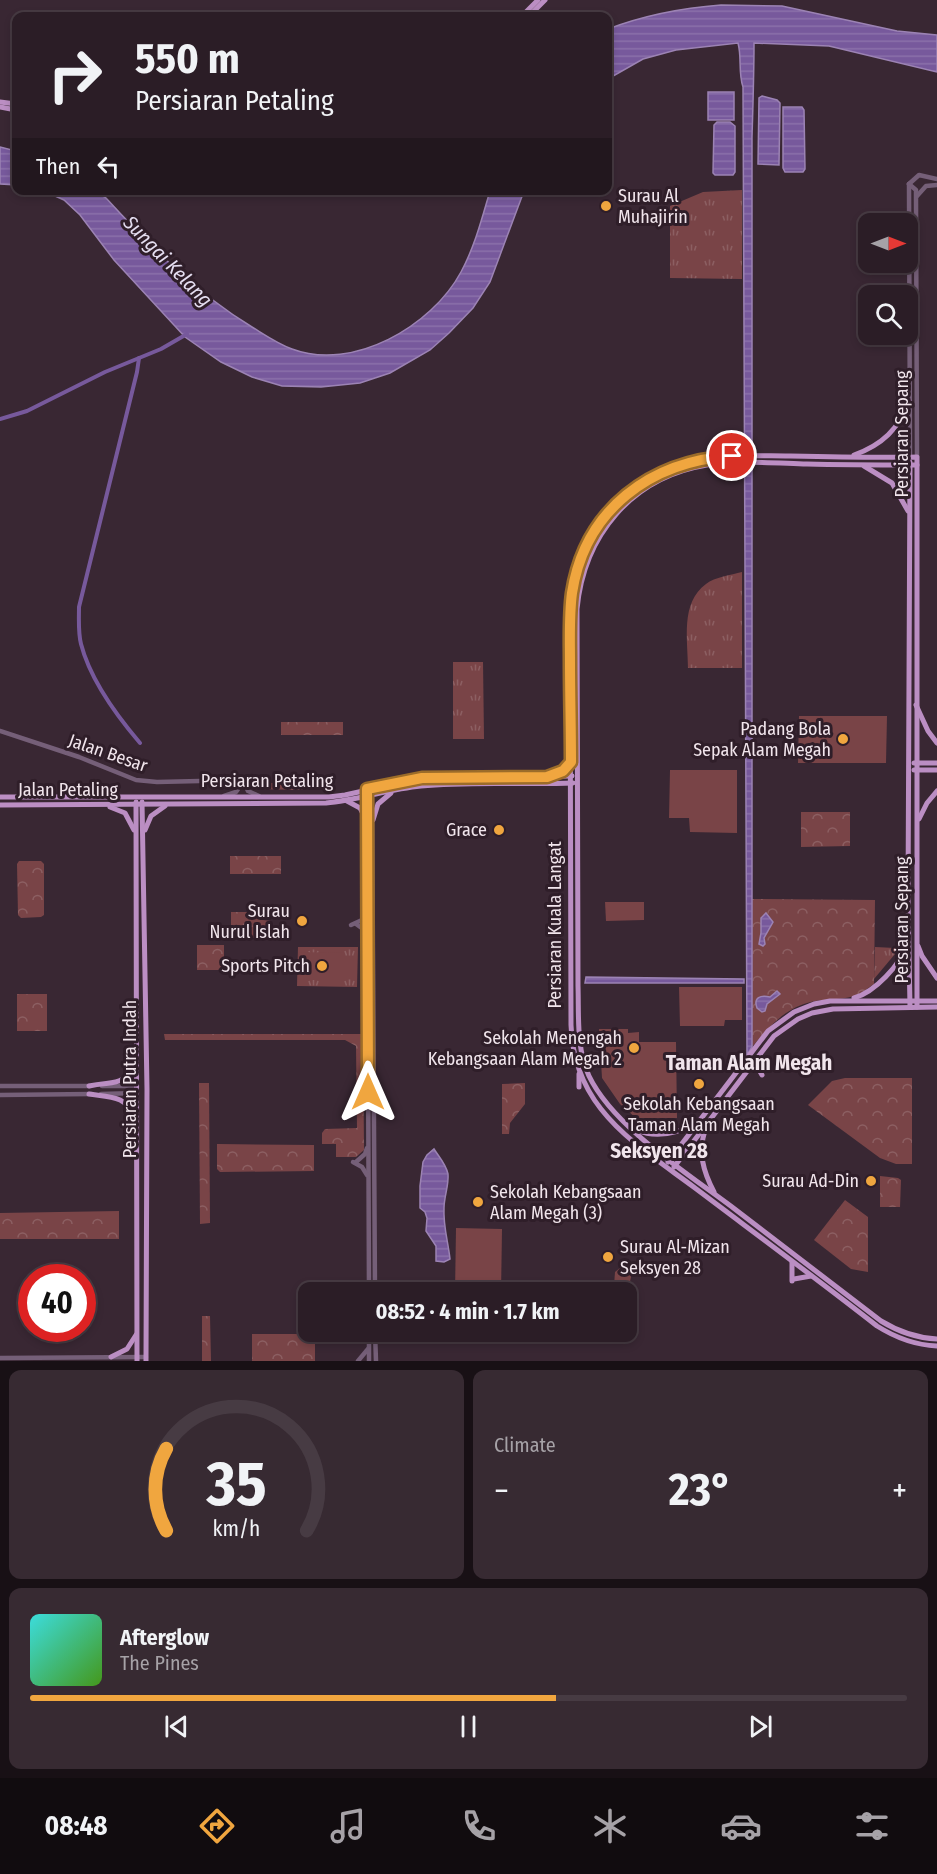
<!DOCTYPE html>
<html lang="en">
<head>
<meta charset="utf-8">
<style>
	:root { --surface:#2b1d26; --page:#372a32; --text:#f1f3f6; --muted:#a6a2a7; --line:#473b43; --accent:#f0a63f }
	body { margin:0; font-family:"Fira Sans Condensed",sans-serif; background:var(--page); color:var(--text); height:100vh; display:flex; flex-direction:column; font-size:22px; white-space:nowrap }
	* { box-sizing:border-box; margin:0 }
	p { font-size:20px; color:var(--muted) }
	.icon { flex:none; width:33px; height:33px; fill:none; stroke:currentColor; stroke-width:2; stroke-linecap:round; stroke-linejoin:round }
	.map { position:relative; height:1361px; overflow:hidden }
	.side { display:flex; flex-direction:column; gap:9px; padding:9px; background:#181015; flex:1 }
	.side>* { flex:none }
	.banner { position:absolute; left:12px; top:12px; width:600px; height:183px; border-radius:12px; box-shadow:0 3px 9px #0003,0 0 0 2px var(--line); background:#2b1d26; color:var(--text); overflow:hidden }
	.needle { width:39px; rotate:90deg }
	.buttons { position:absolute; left:858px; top:213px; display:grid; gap:12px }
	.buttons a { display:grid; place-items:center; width:60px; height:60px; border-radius:12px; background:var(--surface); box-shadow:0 3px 9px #0003,0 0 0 2px var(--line); font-size:30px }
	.speed { position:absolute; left:18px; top:1264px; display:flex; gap:12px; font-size:30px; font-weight:700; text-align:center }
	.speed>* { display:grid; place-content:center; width:78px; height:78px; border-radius:50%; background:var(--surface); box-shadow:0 3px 9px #0003,0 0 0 2px var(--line); line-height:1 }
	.speed .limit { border:9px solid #d22; background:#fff; color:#111 }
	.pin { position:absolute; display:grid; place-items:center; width:51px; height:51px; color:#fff; margin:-26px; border:3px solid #fff; border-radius:50%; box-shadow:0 2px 6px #0007 }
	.me { position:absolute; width:66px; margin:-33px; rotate:0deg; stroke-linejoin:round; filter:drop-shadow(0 0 4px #0008) }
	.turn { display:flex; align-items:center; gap:21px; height:126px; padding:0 24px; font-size:27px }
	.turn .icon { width:78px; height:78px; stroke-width:2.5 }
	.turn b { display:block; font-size:42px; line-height:51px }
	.then { display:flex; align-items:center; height:57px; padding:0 24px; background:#0003; gap:12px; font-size:22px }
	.big { font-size:45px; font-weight:700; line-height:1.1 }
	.side .widget { flex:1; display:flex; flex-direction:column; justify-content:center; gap:9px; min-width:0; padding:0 21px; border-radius:12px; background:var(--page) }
	.side .dial { align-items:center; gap:0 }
	.dial svg { height:156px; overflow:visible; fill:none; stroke:var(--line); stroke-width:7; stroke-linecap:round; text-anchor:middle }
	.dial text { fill:var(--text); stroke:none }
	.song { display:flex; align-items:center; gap:18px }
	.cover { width:72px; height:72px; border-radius:9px; background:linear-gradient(135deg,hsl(180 70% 55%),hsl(100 70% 35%)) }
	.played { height:6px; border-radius:3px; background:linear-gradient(90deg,var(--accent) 60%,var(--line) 60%) }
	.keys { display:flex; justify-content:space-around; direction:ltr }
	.heat { display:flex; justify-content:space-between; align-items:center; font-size:33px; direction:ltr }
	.side .tiles { flex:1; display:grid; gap:9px; grid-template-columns:1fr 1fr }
	.widget:last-child { grid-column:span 2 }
	.trip { position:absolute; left:298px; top:1282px; width:339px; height:60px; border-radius:12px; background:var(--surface); box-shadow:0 3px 9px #0003,0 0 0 2px var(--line); font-weight:700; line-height:60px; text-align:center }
	.tabs { display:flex; height:96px; justify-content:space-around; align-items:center; background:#110c0f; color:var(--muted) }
	.tabs .icon { width:42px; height:42px }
	.tabs .selected { color:var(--accent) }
	.tabs b { font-size:27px; color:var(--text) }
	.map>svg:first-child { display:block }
	.grass { fill:url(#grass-tufts) }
	.park { fill:url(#park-crowns) }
	.garden { fill:#794447 }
	.water { fill:url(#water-rules); stroke:#9c83b4; stroke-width:1.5 }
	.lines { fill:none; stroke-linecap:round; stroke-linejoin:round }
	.canal { stroke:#77599c; stroke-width:4 }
	.minor { stroke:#755f78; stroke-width:4.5 }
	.major { stroke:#bb8ec3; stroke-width:5 }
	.route-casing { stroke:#9c6c29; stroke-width:15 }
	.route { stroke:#f0a63f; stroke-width:10 }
	.poi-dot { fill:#f0a63f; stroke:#2f1e29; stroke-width:2 }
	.labels { text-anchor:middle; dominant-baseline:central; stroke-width:6; stroke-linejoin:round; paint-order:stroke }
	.poi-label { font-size:18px; fill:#f1e5ec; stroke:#2f1e29; text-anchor:end }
	.street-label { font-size:18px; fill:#f1e5ec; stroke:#2f1e29 }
	.water-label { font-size:20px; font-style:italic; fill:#e5def1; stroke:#2f1e29 }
	.quarter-label { font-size:21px; font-weight:bold; fill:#f1e5ec; stroke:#2f1e29 }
</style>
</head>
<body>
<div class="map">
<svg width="937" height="1361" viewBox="0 0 937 1361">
	<defs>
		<pattern id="grass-tufts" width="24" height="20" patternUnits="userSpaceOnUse" patternTransform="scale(1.5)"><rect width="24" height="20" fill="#794447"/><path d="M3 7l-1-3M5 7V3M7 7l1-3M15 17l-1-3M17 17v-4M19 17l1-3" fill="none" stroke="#8c5f62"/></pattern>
		<pattern id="park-crowns" width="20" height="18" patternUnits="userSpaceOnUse" patternTransform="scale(1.5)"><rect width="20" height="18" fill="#794447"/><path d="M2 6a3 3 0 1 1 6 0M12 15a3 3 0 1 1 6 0" fill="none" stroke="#8c5f62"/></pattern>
		<pattern id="water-rules" width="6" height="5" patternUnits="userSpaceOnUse" patternTransform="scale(1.5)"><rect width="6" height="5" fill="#77599c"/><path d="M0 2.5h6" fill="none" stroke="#8b71aa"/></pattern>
	</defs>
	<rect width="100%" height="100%" fill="#392733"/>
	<!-- grass -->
	<g class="grass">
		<path d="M742 190V279L670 278V206L703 192Z"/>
		<path d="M742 572V668H688C688 640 680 603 706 584 715 577 731 575 742 572Z"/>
		<path d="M453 662H483L484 739H453Z"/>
		<path d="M252 783H306V785L302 790 252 789Z"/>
		<path d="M298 947H358L357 987 297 986Z"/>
		<path d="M875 947 895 948V954L874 979Z"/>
	</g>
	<!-- park -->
	<g class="park">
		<path d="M343 722V735H281V722Z"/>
		<path d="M801 812H850V846L801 847Z"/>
		<rect x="230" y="856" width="51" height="18"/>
		<path d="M19 861H41L44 864V915L41 917 21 918 18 915 17 864Z"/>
		<path d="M751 899 875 900 874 984C868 988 861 994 854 996 839 1001 822 998 807 1003 783 1010 767 1029 752 1047Z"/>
		<path d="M231 912H263V920L271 921V938H231Z"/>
		<rect x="197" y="945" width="27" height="25"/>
		<rect x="17" y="994" width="30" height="37"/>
		<path d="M164 1034H363L364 1150 356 1157H336V1144H322V1133L325 1129 357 1128 356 1046 345 1040H165Z"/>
		<path d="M845 1078H912V1164H896L880 1158 808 1105 832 1081Z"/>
		<path d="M199 1083H209L210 1223 200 1224Z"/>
		<path d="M525 1083V1104L510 1123 509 1134H502V1084Z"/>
		<path d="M217 1144 314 1145V1171L220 1172 217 1169Z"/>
		<path d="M880 1176 898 1178 901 1180 900 1207H880Z"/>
		<path d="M845 1200 868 1217V1272L851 1269 814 1240Z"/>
		<path d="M119 1211V1239H0V1213Z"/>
		<path d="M620 1268 629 1269 631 1277 629 1286H614L615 1272Z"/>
		<path d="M202 1316H210L211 1361H202Z"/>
		<rect x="252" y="1334" width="63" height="27"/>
	</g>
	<!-- garden -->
	<g class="garden">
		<path d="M799 716H887L886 763H798Z"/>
		<path d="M670 770H737V833L690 832 689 818H669Z"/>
		<path d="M605 902H644V920L606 921Z"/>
		<path d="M299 952 345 953V980H298Z"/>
		<path d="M679 987H742V1020H725L724 1026H680Z"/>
		<path d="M599 1029H628V1033L639 1032V1042H676L677 1118H636L620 1104 602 1078Z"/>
		<path d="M456 1228 502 1229 501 1293H455Z"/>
	</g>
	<!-- water -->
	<g class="water">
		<path d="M721 5 782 6 897 31 937 35V72L829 46 754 43C754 74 753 105 752 137V1047L747 1055 743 87C738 72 742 58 738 43L676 50 643 59 608 79V29C645 15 681 8 721 5Z"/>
		<rect x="708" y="92" width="26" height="28"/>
		<path d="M762 96 777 100 780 103 779 165 758 164 759 98Z"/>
		<path d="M783 107H802L804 110 805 169 803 172H785L783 168Z"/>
		<path d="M717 122H730L735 126V172L733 175H715L713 173 714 125Z"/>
		<path d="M0 147 16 151V185L0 184Z"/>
		<path d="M44 191H95L106 198C150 246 196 293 252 327 265 335 278 344 292 349 353 372 432 326 461 272 475 246 482 218 490 191H524L490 282 473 308 449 333 430 350 390 373 360 383 321 387 282 386 252 377 221 362 185 337 114 260 80 215 64 200Z"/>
		<path d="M766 913 773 922 764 938 765 944 763 946 759 944 761 933V918Z"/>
		<path d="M586 977 744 979V983H585Z"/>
		<path d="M777 991 780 994 767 1004 765 1011 762 1012 757 1008C753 997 761 995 770 997Z"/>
		<path d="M434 1149C439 1157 446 1164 448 1174 449 1185 444 1197 444 1208 443 1226 448 1241 450 1259L444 1262 436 1261V1246L426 1231 427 1218 425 1212 420 1208V1186L423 1162 427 1155Z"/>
	</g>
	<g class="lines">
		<!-- canal -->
		<g class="canal">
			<path d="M139 358 137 372 79 607C79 619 78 632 81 644 90 679 117 716 140 743"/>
			<path d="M0 419 27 411 105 372 161 349 187 334"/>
		</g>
		<!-- minor -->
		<g class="minor">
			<path d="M909 184 916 190V198L917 457"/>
			<path d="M909 184 910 457"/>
			<path d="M909 184 919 175 937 179"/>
			<path d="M917 196 926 186 937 185"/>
			<path d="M0 731 79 757 136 780 157 782 243 780 248 791 259 796"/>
			<path d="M372 794 375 1293"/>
			<path d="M367 795 369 1293"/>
			<path d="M224 796 236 792 243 782"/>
			<path d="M356 924 363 929 368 936"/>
			<path d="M351 925 362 920 367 911"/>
			<path d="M0 1086H90"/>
			<path d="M102 1086H137"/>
			<path d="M101 1094 137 1093"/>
			<path d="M0 1095 92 1094"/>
			<path d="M353 1162 362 1167 367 1175"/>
			<path d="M356 1162 365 1154 367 1148"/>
			<path d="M375 1332 376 1361"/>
			<path d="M0 1358 146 1357"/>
			<path d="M358 1361 368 1349"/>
			<path d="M369 1361V1332"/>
		</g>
		<!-- major -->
		<g class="major">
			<path d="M522 16 538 0"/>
			<path d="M529 16 545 0"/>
			<path d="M0 102 16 104"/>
			<path d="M0 107 16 110"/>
			<path d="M854 455C882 445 899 429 909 401"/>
			<path d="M917 465C880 465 844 465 807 464 774 463 740 460 707 465 632 477 584 535 577 609L578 986C579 1016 576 1048 589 1076 614 1128 690 1175 736 1210 785 1247 833 1284 881 1321 899 1332 916 1338 937 1339"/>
			<path d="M864 466 892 483 908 511"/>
			<path d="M916 705 928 731 937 743"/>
			<path d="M914 763H937"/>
			<path d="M914 770H937"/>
			<path d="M554 774 565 770 570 763"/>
			<path d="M0 797H329L345 795 422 778 572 776"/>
			<path d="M347 801 360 808 367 822"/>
			<path d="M136 802 137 1361"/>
			<path d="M142 802 147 1089 146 1361"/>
			<path d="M0 805 326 803C358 800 389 789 421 786 470 781 523 785 573 783"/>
			<path d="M110 807 125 813 134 830"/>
			<path d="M919 819 927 803 937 791"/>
			<path d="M373 820 378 804 391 793"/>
			<path d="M145 830 151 816 165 806"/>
			<path d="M918 946 922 956 937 978"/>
			<path d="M854 998C875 992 900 965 907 945"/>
			<path d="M910 1007 908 899 910 462"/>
			<path d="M917 1007V457C874 458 832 457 789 456 759 456 728 454 698 460 649 469 602 507 583 553 572 577 571 604 570 629L571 1025C572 1056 582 1085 601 1109 626 1141 663 1164 695 1188 756 1234 817 1279 877 1326 896 1338 914 1345 937 1346"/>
			<path d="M757 1059 758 1068 762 1075"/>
			<path d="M89 1086C115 1080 122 1089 136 1061"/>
			<path d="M579 1087V1074"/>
			<path d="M89 1094C109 1097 127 1095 135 1118"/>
			<path d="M637 1130C657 1139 678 1133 697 1123"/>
			<path d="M705 1130C698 1153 703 1171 714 1192"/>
			<path d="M668 1162 768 1031 794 1012 814 1004 830 1001H937"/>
			<path d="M674 1167 774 1036 798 1019 812 1013 833 1009 937 1007"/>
			<path d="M792 1262V1281"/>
			<path d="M794 1279 811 1276"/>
			<path d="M111 1357 127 1349 136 1335"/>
		</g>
	</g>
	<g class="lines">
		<defs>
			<path id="route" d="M368 1092 367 789 422 778 547 777 563 771 571 762C571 729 570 695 570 662 570 639 569 615 572 593 585 509 651 461 732 456"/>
		</defs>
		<!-- route casing -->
		<use href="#route" class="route-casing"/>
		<!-- route -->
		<use href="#route" class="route"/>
	</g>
	<!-- markers -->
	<g class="poi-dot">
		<circle cx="606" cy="206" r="6"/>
		<circle cx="843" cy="739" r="6"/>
		<circle cx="499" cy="830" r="6"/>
		<circle cx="302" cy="921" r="6"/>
		<circle cx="322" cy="966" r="6"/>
		<circle cx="634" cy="1048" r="6"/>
		<circle cx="699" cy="1084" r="6"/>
		<circle cx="871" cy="1181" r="6"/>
		<circle cx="478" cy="1202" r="6"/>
		<circle cx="608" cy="1257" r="6"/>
	</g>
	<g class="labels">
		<!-- poi labels -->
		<g class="poi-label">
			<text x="618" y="196" text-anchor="start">Surau Al<tspan x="618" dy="21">Muhajirin</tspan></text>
			<text x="831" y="729">Padang Bola<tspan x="831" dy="21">Sepak Alam Megah</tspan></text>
			<text x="487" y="830">Grace</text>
			<text x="290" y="911">Surau<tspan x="290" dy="21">Nurul Islah</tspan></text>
			<text x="310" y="966">Sports Pitch</text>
			<text x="622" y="1038">Sekolah Menengah<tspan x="622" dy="21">Kebangsaan Alam Megah 2</tspan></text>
			<text x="699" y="1104" text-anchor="middle">Sekolah Kebangsaan<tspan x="699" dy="21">Taman Alam Megah</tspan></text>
			<text x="859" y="1181">Surau Ad-Din</text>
			<text x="490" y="1192" text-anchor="start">Sekolah Kebangsaan<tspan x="490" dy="21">Alam Megah (3)</tspan></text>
			<text x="620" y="1247" text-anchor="start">Surau Al-Mizan<tspan x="620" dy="21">Seksyen 28</tspan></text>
		</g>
		<!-- street labels -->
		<g class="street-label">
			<text transform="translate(902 434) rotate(-90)">Persiaran Sepang</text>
			<text transform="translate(108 753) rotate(19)">Jalan Besar</text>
			<text x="267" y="781">Persiaran Petaling</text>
			<text x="68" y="790">Jalan Petaling</text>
			<text transform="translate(902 920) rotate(-90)">Persiaran Sepang</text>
			<text transform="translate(555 925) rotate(-90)">Persiaran Kuala Langat</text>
			<text transform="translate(130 1079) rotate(-90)">Persiaran Putra Indah</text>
		</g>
		<!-- water labels -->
		<g class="water-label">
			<text transform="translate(168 261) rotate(46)">Sungai Kelang</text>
		</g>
		<!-- quarter labels -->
		<g class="quarter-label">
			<text x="749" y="1063">Taman Alam Megah</text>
			<text x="659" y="1151">Seksyen 28</text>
		</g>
	</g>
</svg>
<div class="buttons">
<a><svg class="needle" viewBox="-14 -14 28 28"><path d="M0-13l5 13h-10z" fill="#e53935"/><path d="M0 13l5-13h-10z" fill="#a6a2a7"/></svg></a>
<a><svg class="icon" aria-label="search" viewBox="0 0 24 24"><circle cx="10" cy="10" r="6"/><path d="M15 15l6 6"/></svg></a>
</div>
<div class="speed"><div class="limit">40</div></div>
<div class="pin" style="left:732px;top:456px;background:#d93025"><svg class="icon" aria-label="arrive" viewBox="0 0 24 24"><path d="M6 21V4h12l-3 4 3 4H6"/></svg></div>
<svg class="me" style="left:368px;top:1092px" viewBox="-20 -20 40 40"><path d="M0-17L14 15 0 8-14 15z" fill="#f0a63f" stroke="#fff" stroke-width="4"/></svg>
<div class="trip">08:52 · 4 min · 1.7 km</div>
<div class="banner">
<div class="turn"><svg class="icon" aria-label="right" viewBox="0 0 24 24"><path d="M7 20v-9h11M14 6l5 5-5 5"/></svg><div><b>550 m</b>Persiaran Petaling</div></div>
<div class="then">Then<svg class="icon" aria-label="left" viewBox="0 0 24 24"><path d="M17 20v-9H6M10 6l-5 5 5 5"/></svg></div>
</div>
</div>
<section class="side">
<div class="tiles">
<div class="widget dial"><svg viewBox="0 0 100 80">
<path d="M14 69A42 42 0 1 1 86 69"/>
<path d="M14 69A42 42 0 0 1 14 27" stroke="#f0a63f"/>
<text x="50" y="56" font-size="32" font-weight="700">35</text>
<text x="50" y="72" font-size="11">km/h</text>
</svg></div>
<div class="widget"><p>Climate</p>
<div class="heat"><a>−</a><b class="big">23°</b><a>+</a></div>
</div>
<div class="widget">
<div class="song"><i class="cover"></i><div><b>Afterglow</b><p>The Pines</p></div></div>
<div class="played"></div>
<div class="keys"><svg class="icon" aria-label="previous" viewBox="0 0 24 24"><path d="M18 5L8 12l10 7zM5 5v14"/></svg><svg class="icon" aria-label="pause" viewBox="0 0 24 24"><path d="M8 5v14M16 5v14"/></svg><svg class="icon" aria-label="next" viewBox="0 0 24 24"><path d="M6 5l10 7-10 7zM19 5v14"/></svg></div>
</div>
</div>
</section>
<nav class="tabs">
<b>08:48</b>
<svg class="icon selected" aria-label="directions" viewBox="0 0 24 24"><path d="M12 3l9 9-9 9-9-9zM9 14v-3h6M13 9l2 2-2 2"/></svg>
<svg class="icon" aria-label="music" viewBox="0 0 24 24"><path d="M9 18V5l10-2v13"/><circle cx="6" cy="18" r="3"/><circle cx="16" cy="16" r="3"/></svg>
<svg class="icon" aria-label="phone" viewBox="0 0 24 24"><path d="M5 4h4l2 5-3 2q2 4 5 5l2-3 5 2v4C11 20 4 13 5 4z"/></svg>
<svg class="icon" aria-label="climate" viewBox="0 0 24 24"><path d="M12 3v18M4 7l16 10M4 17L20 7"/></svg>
<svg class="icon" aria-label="car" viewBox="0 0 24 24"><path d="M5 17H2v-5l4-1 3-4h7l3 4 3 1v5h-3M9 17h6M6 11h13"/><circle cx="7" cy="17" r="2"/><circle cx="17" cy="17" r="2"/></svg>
<svg class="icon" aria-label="filters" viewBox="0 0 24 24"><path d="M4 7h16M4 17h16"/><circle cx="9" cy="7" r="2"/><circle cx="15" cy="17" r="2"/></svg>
</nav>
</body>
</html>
